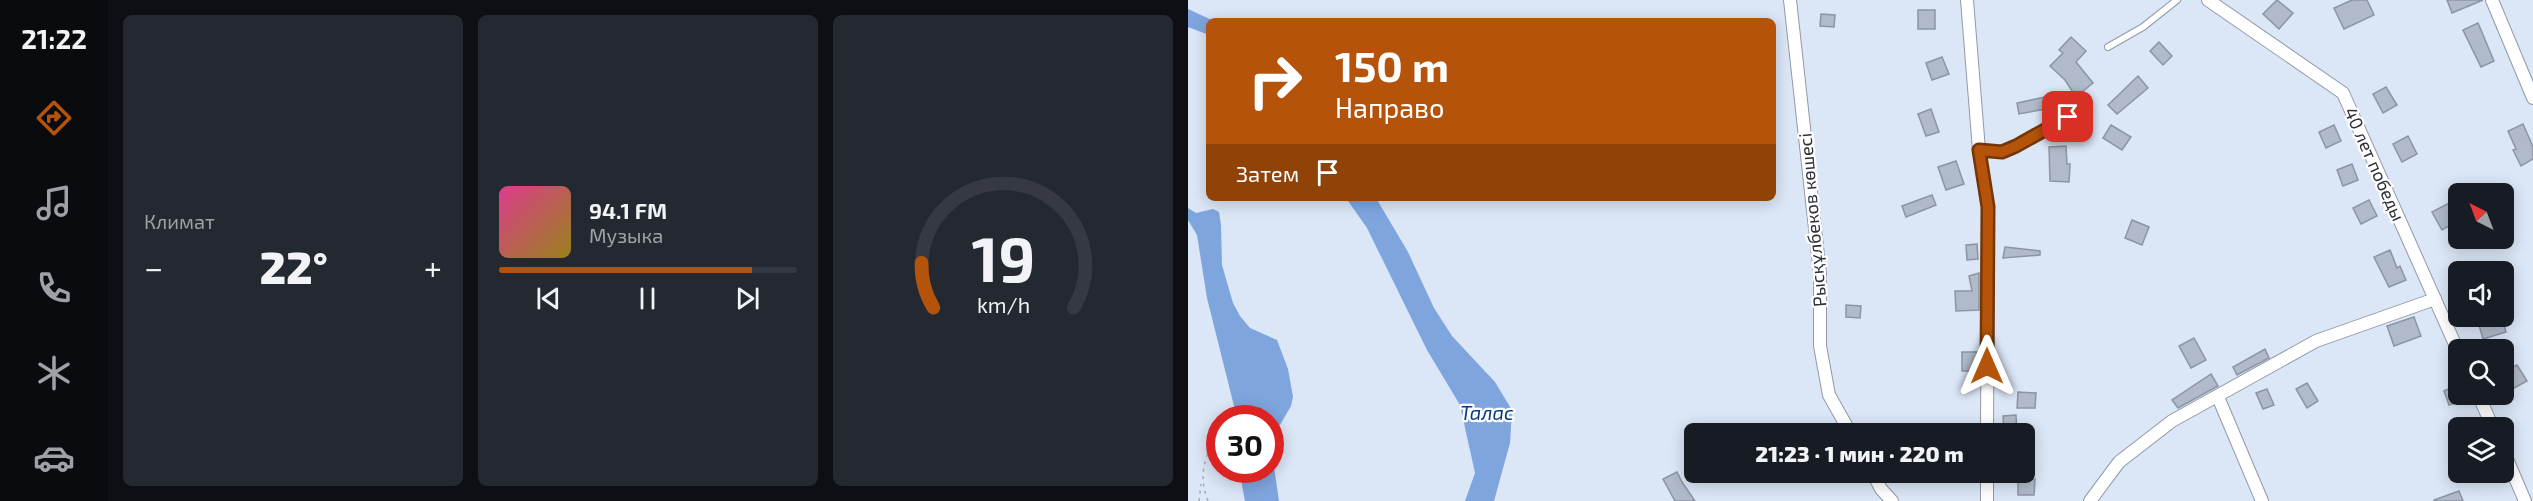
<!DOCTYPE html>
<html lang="ru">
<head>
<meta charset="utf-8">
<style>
	:root { --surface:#171b24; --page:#242831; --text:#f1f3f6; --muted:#9ea1a6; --line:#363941; --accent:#b45309 }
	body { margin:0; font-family:"Exo 2",sans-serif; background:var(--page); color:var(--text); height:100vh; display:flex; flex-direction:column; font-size:22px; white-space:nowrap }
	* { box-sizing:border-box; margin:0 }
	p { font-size:20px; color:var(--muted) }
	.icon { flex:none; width:33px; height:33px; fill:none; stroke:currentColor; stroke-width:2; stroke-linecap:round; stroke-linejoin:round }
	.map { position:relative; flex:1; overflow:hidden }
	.details { display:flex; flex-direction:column; gap:15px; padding:15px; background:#0d0f14; width:1080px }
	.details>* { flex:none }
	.top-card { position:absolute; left:18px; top:18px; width:570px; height:183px; border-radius:9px; box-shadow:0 3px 15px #0003; background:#b45309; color:#fff; overflow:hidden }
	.needle { width:39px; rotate:318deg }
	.tools { position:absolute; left:1260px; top:183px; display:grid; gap:12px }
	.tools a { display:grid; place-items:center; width:66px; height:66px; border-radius:9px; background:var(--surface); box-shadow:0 3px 15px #0003; font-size:30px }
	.speed { position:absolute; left:18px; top:405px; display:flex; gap:12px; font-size:30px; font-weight:700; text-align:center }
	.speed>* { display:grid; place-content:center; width:78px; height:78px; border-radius:50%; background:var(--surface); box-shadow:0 3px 15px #0003; line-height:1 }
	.speed .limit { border:9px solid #d22; background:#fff; color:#111 }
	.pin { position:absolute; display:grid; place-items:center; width:51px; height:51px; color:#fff; margin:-26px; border-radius:12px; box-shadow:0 3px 9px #0006 }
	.me { position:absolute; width:66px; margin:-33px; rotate:0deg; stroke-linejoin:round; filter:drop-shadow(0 0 4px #0008) }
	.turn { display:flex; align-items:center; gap:21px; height:126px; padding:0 30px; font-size:27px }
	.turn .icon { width:78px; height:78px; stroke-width:2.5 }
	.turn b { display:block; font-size:42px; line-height:51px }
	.then { display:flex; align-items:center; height:57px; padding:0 30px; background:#0003; gap:12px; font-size:22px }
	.big { font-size:45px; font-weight:800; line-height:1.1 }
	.details .card { flex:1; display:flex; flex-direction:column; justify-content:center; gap:9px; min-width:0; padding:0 21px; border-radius:9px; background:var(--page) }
	.details .dial { align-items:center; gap:0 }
	.dial svg { height:156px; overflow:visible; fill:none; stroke:var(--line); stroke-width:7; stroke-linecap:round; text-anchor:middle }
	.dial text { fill:var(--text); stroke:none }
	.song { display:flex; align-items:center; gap:18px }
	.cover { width:72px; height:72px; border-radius:9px; background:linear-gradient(135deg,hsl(330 70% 55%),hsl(50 70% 35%)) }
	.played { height:6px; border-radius:3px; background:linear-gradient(90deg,var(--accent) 85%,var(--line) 85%) }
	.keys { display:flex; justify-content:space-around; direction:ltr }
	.heat { display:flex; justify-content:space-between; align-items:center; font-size:33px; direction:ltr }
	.details .tiles { flex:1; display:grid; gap:15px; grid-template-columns:repeat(3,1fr) }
	.trip { position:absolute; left:496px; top:423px; width:351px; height:60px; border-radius:9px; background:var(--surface); box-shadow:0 3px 15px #0003; font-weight:800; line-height:60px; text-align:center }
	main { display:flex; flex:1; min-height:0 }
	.dock { display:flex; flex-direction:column; width:108px; justify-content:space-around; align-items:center; background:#090b0e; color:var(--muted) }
	.dock .icon { width:42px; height:42px }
	.dock .current { color:var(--accent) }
	.dock b { font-size:27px; color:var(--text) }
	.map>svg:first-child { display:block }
	.water { fill:#7fa5de }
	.building { fill:#b0baca; stroke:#8b95a3; stroke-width:1.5 }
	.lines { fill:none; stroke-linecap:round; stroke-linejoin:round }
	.service-casing { stroke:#909aa9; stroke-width:8 }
	.minor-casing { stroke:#909aa9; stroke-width:14 }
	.path { stroke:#a2abb7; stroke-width:1.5; stroke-dasharray:3 4.5; stroke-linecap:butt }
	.service { stroke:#fff; stroke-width:6 }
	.minor { stroke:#fff; stroke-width:12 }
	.route-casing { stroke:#753606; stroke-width:15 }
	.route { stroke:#b45309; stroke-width:10 }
	.labels { text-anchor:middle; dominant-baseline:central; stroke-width:4.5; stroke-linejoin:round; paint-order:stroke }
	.street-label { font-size:18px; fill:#2c3137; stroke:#fff }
	.water-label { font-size:20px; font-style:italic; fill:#093c7e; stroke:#fff }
</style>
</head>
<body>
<main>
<nav class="dock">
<b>21:22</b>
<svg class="icon current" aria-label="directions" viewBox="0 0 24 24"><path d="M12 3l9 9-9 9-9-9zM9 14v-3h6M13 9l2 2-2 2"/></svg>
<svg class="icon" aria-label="music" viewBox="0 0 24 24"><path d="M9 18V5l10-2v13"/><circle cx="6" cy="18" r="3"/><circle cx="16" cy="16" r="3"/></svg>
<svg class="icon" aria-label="phone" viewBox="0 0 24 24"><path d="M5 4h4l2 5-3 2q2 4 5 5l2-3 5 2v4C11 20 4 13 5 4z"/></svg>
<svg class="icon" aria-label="climate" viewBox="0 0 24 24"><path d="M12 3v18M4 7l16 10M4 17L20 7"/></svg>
<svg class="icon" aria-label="car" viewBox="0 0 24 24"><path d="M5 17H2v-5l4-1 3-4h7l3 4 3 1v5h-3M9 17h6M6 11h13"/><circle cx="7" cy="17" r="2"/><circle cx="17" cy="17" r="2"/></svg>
</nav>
<section class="details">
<div class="tiles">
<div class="card"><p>Климат</p>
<div class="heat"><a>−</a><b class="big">22°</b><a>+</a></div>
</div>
<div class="card">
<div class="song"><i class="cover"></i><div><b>94.1 FM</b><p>Музыка</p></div></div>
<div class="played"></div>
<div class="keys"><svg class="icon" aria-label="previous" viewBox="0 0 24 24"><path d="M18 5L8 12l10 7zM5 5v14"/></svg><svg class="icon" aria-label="pause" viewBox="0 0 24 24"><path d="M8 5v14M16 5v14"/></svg><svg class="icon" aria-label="next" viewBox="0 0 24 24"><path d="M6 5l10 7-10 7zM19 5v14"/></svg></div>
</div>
<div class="card dial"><svg viewBox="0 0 100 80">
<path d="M14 69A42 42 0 1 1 86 69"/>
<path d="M14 69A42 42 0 0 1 8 46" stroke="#b45309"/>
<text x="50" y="56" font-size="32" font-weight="700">19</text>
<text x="50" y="72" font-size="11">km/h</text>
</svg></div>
</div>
</section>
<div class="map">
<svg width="1345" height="501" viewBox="0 0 1345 501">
	<rect width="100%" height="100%" fill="#dbe6f6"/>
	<!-- water -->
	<g class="water">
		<path d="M0 9 26 21H21V35L0 27Z"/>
		<path d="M158 198H188L220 252 246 308 264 336 307 382 324 410 322 443 306 501H277L287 473 272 405 239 350 179 228Z"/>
		<path d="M0 208 8 213 25 209 31 212 33 225 34 265 45 303 52 316 62 328 89 340 100 369 105 397 103 406 89 430 84 453 91 501H57L51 470H82V418H49L19 298 9 235 0 220Z"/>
	</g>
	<!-- building -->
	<g class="building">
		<path d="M1089 0 1105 13 1091 29 1075 14Z"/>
		<path d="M1164 0H1179L1186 15 1156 29 1146 8Z"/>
		<path d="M1259 0H1295L1264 13Z"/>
		<rect x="730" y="10" width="17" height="19"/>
		<path d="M633 14 647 15 646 27 632 26Z"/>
		<path d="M1290 23 1306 61 1293 67 1275 30Z"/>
		<path d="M883 37 898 51 888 62 905 83 888 97 877 80 862 66 875 53 871 50Z"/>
		<path d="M971 42 984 56 975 65 962 51Z"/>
		<path d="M754 57 761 74 744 80 738 63Z"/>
		<path d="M950 76 960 88 929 114 920 105Z"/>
		<path d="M1198 87 1209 105 1195 113 1185 94Z"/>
		<path d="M876 93 878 109 858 111V109L831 114 829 103Z"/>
		<path d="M743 109 751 132 738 136 730 114Z"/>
		<path d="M1335 124 1345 147V159L1333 166 1325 150 1328 149 1320 131Z"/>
		<path d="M923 125 943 137 934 150 915 138Z"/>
		<path d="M1146 125 1153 141 1138 148 1131 132Z"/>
		<path d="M1220 136 1229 154 1214 162 1205 144Z"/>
		<path d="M878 146 879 164H882L881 182 862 181 861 147Z"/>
		<path d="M768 161 776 184 758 190 750 167Z"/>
		<path d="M1164 164 1170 180 1155 186 1149 170Z"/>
		<path d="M744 195 748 205 718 217 714 206Z"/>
		<path d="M1181 200 1189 216 1173 224 1165 208Z"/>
		<path d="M1263 202 1270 221 1254 230 1244 212Z"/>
		<path d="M944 220 961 227 954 245 937 238Z"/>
		<path d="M789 244 790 259 779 260 778 245Z"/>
		<path d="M817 247 852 251V255L815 258Z"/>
		<path d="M1202 250 1209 268 1212 266 1218 280 1201 287 1186 257Z"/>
		<path d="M791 273V310L768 311 767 291H784L781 276Z"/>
		<path d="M658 305 673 306 672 318 658 317Z"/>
		<path d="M1226 317 1233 336 1206 346 1199 326Z"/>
		<path d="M1314 318 1318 332 1295 339 1291 325Z"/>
		<path d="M1006 338 1018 360 1003 368 991 346Z"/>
		<path d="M1077 349 1081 358 1049 375 1045 367Z"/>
		<rect x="774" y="352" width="17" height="19"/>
		<path d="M1329 365 1339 381 1326 388 1317 371Z"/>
		<path d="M1023 374 1030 386 990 408 984 400Z"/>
		<path d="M1119 383 1130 401 1119 408 1108 389Z"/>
		<path d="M1267 386 1273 401 1261 405 1256 391Z"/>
		<path d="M1079 389 1086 405 1075 409 1068 393Z"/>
		<path d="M830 392 848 393 847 408H829Z"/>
		<path d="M828 415 829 434H816L815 416Z"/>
		<path d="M489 472 494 482 507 501H487L475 479Z"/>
		<path d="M830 479H847L846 495H830Z"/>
		<path d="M1271 491 1275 501H1246V500Z"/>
	</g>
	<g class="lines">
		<defs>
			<g id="service">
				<path d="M920 47 955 27 989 0"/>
				<path d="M791 150 814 152 828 146 880 118"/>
			</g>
			<g id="minor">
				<path d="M602 0 632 274V346L641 395 663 434"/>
				<path d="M779 0 791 150 800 207 799 434"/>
				<path d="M1020 0 1155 93 1270 351"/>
				<path d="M1304 0 1345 98"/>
				<path d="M1290 394 1305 428"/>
				<path d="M1030 397 1074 501"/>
				<path d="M1316 452 1337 501"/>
				<path d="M684 472 693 489 704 501"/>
				<path d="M799 501V472"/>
				<path d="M902 501 931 462 984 421 1128 341 1247 299"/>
			</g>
		</defs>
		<!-- service casing -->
		<use href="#service" class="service-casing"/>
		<!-- minor casing -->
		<use href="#minor" class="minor-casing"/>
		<!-- path -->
		<g class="path">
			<path d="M11 501 13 484"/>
			<path d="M20 501C10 476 17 460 26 436"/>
		</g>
		<!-- service -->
		<use href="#service" class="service"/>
		<!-- minor -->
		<use href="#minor" class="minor"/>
	</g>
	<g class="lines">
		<defs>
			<path id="route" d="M799 366 800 207 791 150 814 152 828 146 880 117"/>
		</defs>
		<!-- route casing -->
		<use href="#route" class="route-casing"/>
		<!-- route -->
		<use href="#route" class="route"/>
	</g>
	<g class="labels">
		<!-- street labels -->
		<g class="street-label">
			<text transform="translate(1187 164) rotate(66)">40 лет победы</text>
			<text transform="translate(624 220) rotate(-95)">Рысқұлбеков көшесі</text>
		</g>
		<!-- water labels -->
		<g class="water-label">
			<text x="299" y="412">Талас</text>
		</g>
	</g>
</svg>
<div class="tools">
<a><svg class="needle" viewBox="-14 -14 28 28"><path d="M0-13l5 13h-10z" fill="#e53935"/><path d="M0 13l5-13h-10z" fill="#9ea1a6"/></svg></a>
<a><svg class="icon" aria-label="sound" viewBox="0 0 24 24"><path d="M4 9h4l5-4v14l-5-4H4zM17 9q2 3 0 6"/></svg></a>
<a><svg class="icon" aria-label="search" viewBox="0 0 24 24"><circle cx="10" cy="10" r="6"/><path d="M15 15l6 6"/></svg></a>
<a><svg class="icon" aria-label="layers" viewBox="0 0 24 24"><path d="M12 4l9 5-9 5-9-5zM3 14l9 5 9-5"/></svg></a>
</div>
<div class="speed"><div class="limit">30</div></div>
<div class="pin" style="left:880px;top:117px;background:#d93025"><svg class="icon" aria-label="arrive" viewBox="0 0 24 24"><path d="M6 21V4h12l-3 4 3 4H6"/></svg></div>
<svg class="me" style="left:799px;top:366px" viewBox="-20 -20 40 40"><path d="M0-17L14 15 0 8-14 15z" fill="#b45309" stroke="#fff" stroke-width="4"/></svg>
<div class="trip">21:23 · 1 мин · 220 m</div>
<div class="top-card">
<div class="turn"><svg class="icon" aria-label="right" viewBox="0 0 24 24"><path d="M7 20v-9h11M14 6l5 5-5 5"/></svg><div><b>150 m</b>Направо</div></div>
<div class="then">Затем<svg class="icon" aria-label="arrive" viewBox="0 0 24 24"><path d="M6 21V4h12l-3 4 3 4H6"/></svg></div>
</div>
</div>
</main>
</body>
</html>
